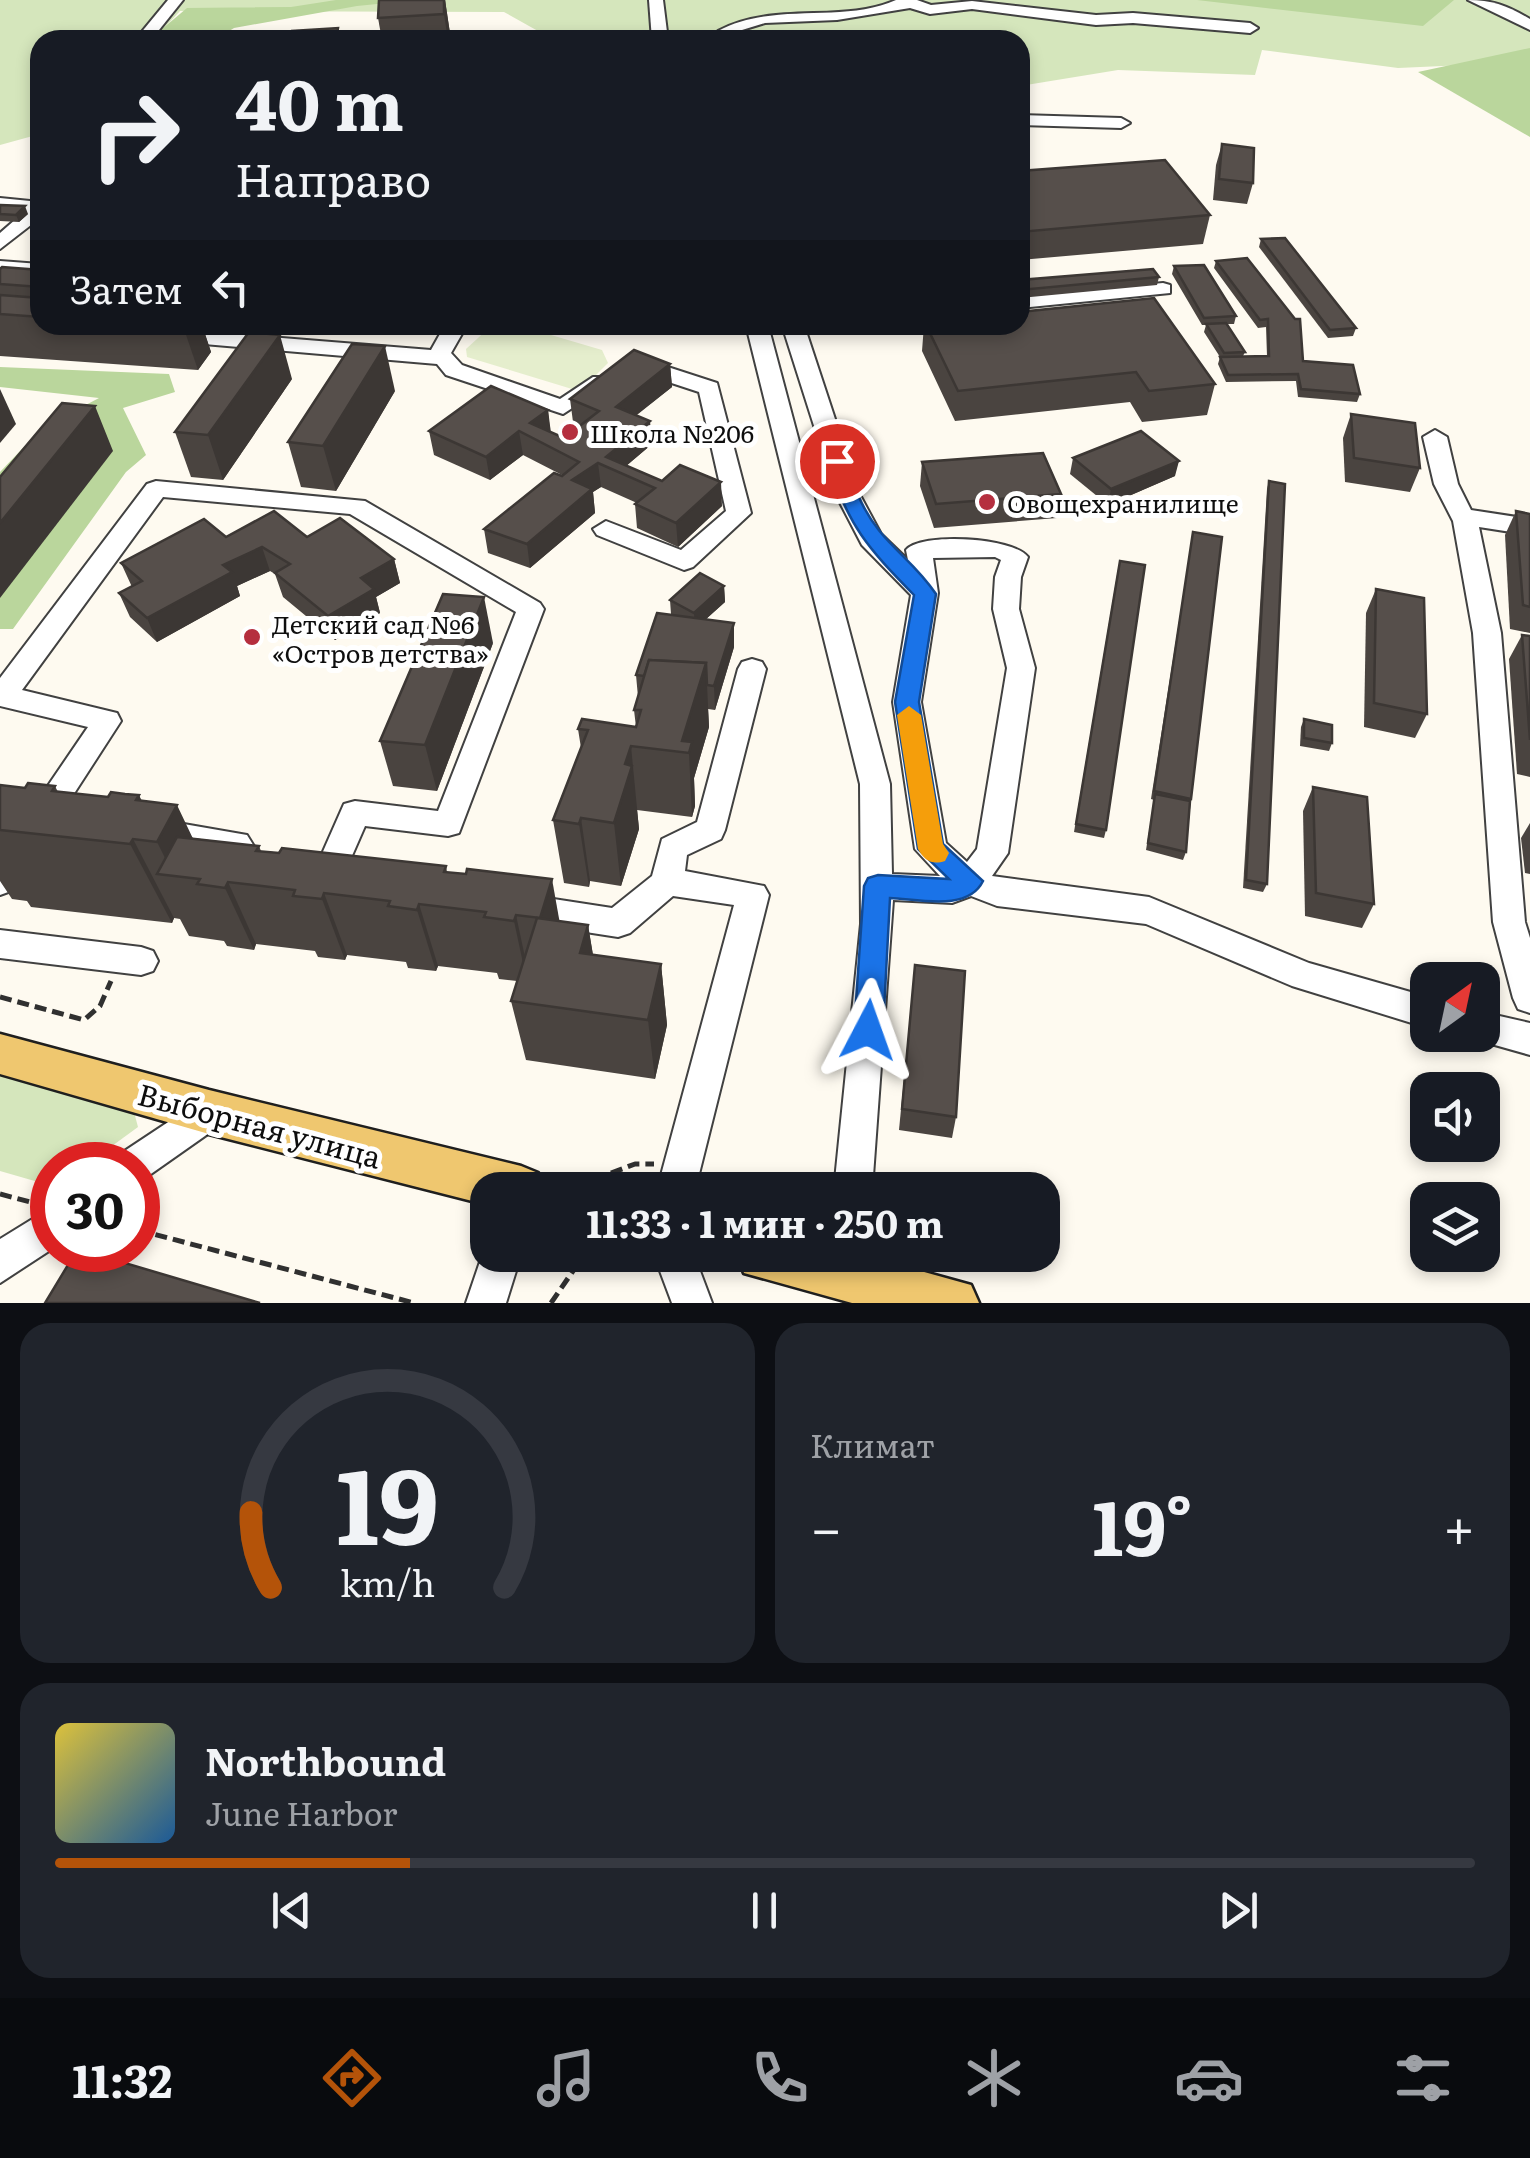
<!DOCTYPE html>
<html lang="ru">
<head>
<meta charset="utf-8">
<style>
	:root { --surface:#171b24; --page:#20242c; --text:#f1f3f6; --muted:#9ea1a6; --line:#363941; --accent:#b45309 }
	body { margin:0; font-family:Literata,serif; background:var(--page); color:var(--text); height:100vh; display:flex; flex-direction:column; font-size:38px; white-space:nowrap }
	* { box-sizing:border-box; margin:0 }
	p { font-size:32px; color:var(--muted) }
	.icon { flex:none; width:55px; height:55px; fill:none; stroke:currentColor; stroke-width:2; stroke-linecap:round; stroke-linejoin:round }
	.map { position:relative; height:1303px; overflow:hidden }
	.side { display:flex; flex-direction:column; gap:20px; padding:20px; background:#0d0f14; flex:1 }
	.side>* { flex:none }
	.top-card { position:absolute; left:30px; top:30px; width:1000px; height:305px; border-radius:30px; box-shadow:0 5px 15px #0003; background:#171b24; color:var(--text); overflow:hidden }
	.needle { width:65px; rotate:33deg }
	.buttons { position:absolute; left:1410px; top:962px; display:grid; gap:20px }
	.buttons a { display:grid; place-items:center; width:90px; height:90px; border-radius:20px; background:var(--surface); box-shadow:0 5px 15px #0003; font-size:50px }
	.speed { position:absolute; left:30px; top:1142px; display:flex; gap:20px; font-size:50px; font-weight:700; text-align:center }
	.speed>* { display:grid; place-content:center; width:130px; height:130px; border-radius:50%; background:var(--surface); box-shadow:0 5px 15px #0003; line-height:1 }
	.speed .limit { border:15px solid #d22; background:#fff; color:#111 }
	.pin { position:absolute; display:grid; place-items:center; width:85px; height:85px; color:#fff; margin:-42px; border:5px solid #fff; border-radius:50%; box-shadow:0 2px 10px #0007 }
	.me { position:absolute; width:110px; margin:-55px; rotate:4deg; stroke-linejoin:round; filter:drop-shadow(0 0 8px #0008) }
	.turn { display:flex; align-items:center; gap:35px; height:210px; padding:0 40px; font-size:45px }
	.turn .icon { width:130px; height:130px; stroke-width:2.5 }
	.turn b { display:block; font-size:70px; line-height:85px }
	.then { display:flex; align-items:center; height:95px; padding:0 40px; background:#0003; gap:20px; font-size:38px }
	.big { font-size:75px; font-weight:700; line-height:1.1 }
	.side .card { flex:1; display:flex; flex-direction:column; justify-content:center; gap:15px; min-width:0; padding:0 35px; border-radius:30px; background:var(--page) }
	.side .dial { align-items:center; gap:0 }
	.dial svg { height:260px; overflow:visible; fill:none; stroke:var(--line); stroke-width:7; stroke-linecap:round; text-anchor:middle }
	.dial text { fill:var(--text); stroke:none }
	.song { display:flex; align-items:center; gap:30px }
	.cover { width:120px; height:120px; border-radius:15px; background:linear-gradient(135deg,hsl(50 70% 55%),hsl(210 70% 35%)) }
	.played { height:10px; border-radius:5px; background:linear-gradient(90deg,var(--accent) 25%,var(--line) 25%) }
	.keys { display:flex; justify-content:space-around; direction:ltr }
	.heat { display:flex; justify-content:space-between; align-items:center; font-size:55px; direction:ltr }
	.side .tiles { flex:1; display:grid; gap:20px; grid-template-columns:1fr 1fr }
	.card:last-child { grid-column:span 2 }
	.trip { position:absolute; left:470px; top:1172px; width:590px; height:100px; border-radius:30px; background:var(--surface); box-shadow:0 5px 15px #0003; font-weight:700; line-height:100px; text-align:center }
	.menu { display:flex; height:160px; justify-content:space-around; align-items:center; background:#090b0e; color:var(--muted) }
	.menu .icon { width:70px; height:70px }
	.menu .on { color:var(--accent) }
	.menu b { font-size:45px; color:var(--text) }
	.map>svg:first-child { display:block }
	.green { fill:#d5e6bc }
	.forest { fill:#bad69c }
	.pitch { fill:#e5eecd }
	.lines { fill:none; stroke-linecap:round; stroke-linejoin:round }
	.minor-casing { stroke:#414141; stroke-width:4 }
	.major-casing { stroke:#1f1f1f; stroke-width:5 }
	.path { stroke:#303030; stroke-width:5; stroke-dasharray:12 6; stroke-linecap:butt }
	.minor { fill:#fff; fill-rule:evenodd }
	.major { fill:#efc76f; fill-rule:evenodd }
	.wall { fill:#4a4440 }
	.shaded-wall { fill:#3c3734 }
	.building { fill:#564f4b; stroke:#3c3734; stroke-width:2.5 }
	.route { fill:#1a73e8; stroke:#114b97; stroke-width:2.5 }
	.slow { fill:#f59e0b }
	.poi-dot { fill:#b52f3f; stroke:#fff; stroke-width:4 }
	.labels { text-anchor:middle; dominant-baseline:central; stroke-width:10; stroke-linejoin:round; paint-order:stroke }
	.poi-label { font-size:25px; fill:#0e0e0e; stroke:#fff; text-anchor:start }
	.near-street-label { font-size:30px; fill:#0e0e0e; stroke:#fff }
</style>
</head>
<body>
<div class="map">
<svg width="1530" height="1303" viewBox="0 0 1530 1303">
	<rect width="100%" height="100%" fill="#fefaf0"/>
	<!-- green -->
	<g class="green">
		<path d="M0 0H1530V62L1398 68 1262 50 1255 75 1118 70 1020 86V40H554L504 12 180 11 153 40H40V134L0 145Z"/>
		<path d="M0 1068 134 1112 138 1127 86 1165H52V1186L0 1171Z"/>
	</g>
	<!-- forest -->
	<g class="forest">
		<path d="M336 0H417L357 6 234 28 215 40H149L187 8 291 7Z"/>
		<path d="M1197 0H1454L1423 26Z"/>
		<path d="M1530 48V137L1418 72Z"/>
		<path d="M0 367 169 374 175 392 123 408 146 455 126 472 13 629H0V472L42 428 99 398 0 387Z"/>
	</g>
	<!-- pitch -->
	<path class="pitch" d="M517 325 602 350 608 363 587 384 572 389 467 357 466 349 490 327Z"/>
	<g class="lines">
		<defs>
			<g id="minor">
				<path d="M168 0H183L151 40H135Z"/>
				<path d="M649 0H663L668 40H652Z"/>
				<path d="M896 0H917L931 5 972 1 1096 15 1133 13 1250 23 1258 28 1250 33 1133 23 1096 25 972 9 930 14 910 8 837 20 765 23 742 30 730 40H714L718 31C773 1 843 24 896 0Z"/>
				<path d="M1468 0C1493 0 1508 6 1530 19V30Z"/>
				<path d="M1020 115 1121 118 1130 123 1121 128 1020 125Z"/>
				<path d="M0 198 40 202V218L0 249V233L24 212 0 210Z"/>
				<path d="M0 261 40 264V276L0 273Z"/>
				<path d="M1163 283 1170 285V293L1020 308V296Z"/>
				<path d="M445 325H467L451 353 462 365 560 399 593 377H609L612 382 563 414 446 375 437 364 169 341 158 335 169 329 431 350Z"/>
				<path d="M746 325H768L890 784 892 874 940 876 915 849 893 702 911 595 862 545 836 495 782 325H804L860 495 881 534 908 560 906 550C920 532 1013 537 1028 557L1021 577 1019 609 1035 668 1008 853 992 876 1149 897 1309 963 1428 997V1028L1292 986 1146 924 997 906 971 896 952 903 893 900 872 1190H834L861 924 860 784ZM995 557 1001 560 995 577 993 609 1007 668 977 849 967 862 946 843 921 702 938 593 933 558Z"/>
				<path d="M637 357 717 383 751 513 693 567 684 570 597 535 593 529 606 521 681 550 726 511 699 392 629 369 626 364 629 359Z"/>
				<path d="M1435 430 1447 437 1458 484 1471 510 1530 519V535L1479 527 1501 633 1525 922 1530 938V1013L1518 1009 1513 998 1493 922 1473 633 1453 521 1434 484 1423 437Z"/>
				<path d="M156 481 365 501 540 603 544 609 459 833 448 836 365 826 337 890 326 894 315 890 310 881 344 804 355 801 438 811 516 612 350 514 163 497 22 690 117 713 121 721 11 891 0 895V856L88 727 0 706V678L147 484Z"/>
				<path d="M752 659 762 662 766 669 725 830 721 839 687 855 685 871 764 886 769 895 695 1190H657L734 905 673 896 630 933 618 937 521 922 510 918 505 908 510 898 521 894 612 908 652 876 662 839 697 822 738 669 742 662Z"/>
				<path d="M155 819 247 835 260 856 255 865C241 870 234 867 226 855L144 840 139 831 144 822Z"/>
				<path d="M0 930 141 947 153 951 158 961 153 971 141 975 0 958Z"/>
				<path d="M1482 1012 1530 1023V1055L1470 1038 1468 1035H1482Z"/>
				<path d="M209 1095 222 1100 227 1112 222 1124 138 1183V1165H117L123 1152Z"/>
				<path d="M52 1207V1249L0 1283V1239Z"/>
				<path d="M487 1241 488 1255H521L506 1303H466Z"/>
				<path d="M654 1255H694L712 1303H672Z"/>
			</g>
			<g id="major">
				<path d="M0 1034 209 1090 521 1166 538 1173 545 1190H488V1205L209 1134 0 1074Z"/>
				<path d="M737 1255H863L971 1285 979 1303H852L744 1273Z"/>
			</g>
		</defs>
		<!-- minor casing -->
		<use href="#minor" class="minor-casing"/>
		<!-- major casing -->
		<use href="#major" class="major-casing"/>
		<!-- path -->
		<g class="path">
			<path d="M0 997 84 1020 100 1006 111 981"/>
			<path d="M611 1173 635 1164H654"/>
			<path d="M0 1194 34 1203"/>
			<path d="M138 1230 414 1303"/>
			<path d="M551 1303 584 1255"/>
		</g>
		<!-- minor -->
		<use href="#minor" class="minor"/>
		<!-- major -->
		<use href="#major" class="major"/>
	</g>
	<!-- wall -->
	<g class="wall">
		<path d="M445 0 451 40H382L378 18Z"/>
		<path d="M1222 144 1253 183 1247 204 1213 200 1216 165Z"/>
		<path d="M1020 171 1210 215 1203 244 1020 260Z"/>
		<path d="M0 205 28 214 19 222 0 221Z"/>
		<path d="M1261 239 1356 328 1353 336 1328 338 1259 247Z"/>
		<path d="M1247 258 1303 361 1360 394 1357 402 1298 397 1296 381 1226 382 1218 364 1220 357 1204 332 1206 325H1202L1172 274 1174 266 1236 316 1234 324H1227L1245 352 1243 356H1267L1266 327 1258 328 1214 268 1216 261Z"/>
		<path d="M0 269 40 270V325H202L211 352 198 370 0 356Z"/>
		<path d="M1159 277 1157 285 1020 298V280Z"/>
		<path d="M317 325H442L438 333Z"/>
		<path d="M924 325H1020L1215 384 1207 415 1142 422 1130 402 955 421 922 351Z"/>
		<path d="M670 364 672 387 636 415 652 444 626 466 722 506 678 547 637 528 635 504 637 503 601 487 593 492 595 513 530 568 488 553 484 529 562 475 523 455 490 480 434 455 429 431 548 410 550 432 564 438 580 425 573 422 570 399Z"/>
		<path d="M292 379 223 480 191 477 175 432Z"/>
		<path d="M395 391 336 491 301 487 288 442Z"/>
		<path d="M1351 414 1420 468 1410 492 1345 482 1343 438Z"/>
		<path d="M1073 458 1175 476 1108 505 1070 474Z"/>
		<path d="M922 462 1061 494 1057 518 934 528 920 486Z"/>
		<path d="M1269 481 1267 884 1263 892 1243 888 1267 489Z"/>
		<path d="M1516 511 1530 514V633L1510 629 1505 535Z"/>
		<path d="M1193 532 1191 799 1186 852 1183 860 1146 850 1154 800 1151 799Z"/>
		<path d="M226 537H307L394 559 400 583 376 597 380 613 335 640 283 597 275 574 270 571 237 586 240 596 157 642 130 617 119 593 132 587 121 563Z"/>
		<path d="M1118 569 1106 830 1104 838 1074 832Z"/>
		<path d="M724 586 725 602 706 619 734 623V647L715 710 708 709 709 727 694 778 695 806 692 817 637 810 639 829 621 886 590 881 589 887 564 883 553 820 581 748 578 729 636 727 634 710 638 697 636 675 671 614 670 600Z"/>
		<path d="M1376 589 1427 714 1415 738 1364 727 1366 613Z"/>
		<path d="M1522 635 1530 636V777L1517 774 1509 659Z"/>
		<path d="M493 643 437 791 393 786 380 741Z"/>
		<path d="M1304 719 1332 743 1329 751 1300 746 1301 727Z"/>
		<path d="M0 785 25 788 55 786 58 792 108 797 139 795 141 801 193 838 259 846 261 851 446 866 447 872 560 921 588 925 593 955 661 964 667 1025 655 1079 526 1060 511 1001 517 981 499 979 497 973 438 966 436 971 408 968 406 962 347 955 345 960 318 957 315 951 256 944 254 950 227 946 224 941 189 936 180 919 174 918 172 923 31 907 27 901 12 899 0 881Z"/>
		<path d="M1313 787 1374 904 1362 928 1305 916 1303 811Z"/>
		<path d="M1530 823V874L1525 873 1521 838Z"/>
		<path d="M915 965 956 1117 952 1138 899 1130Z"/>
	</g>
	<!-- shaded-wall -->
	<g class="shaded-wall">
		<path d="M444 0H445L451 40H448L444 14Z"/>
		<path d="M25 206 28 214 19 222 16 215Z"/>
		<path d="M184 325H202L211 352 198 370 183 326Z"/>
		<path d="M280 335 292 379 223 480 208 435Z"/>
		<path d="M385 346 395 391 336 491 323 446Z"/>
		<path d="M670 364 672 387 618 430 616 407Z"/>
		<path d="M0 389 16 424 0 443Z"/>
		<path d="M95 406 113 451 0 598V523Z"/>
		<path d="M548 410 551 433 530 423Z"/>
		<path d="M650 421 652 444 619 472 606 457Z"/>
		<path d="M519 431 523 455 490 480 486 457Z"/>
		<path d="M1179 461 1175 476 1108 505 1111 489Z"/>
		<path d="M598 463 601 487 593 492 595 513 530 568 527 544 572 480Z"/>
		<path d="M721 482 722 506 678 547 676 523Z"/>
		<path d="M262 547 270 571 237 586 240 596 157 642 147 618 223 565Z"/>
		<path d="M394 559 400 583 376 597 380 613 335 640 328 616 361 578Z"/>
		<path d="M724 586 725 602 695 629 694 613Z"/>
		<path d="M484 597 493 643 437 791 425 745Z"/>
		<path d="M734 623V647L715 710 714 686Z"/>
		<path d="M706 663 709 727 694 778 695 806 692 817 689 753 682 741Z"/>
		<path d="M631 746 639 829 621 886 614 823 625 764Z"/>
		<path d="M139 795 159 837 177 805 215 885 200 879 174 876 136 800Z"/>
		<path d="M581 818 590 881 589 887 579 824Z"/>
		<path d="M133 839 174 918 172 923 130 844Z"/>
		<path d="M552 879 563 941 540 918Z"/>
		<path d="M228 882 256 944 254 950 225 888Z"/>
		<path d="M324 893 347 955 345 960 322 899Z"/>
		<path d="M419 904 438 966 436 971 417 910Z"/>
		<path d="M516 915 529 976 527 982 514 921Z"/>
		<path d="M588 925 598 986 590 1014 580 953Z"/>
		<path d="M661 964 667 1025 655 1079 648 1020Z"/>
	</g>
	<!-- building -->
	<g class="building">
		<path d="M379 0H444V14L378 18Z"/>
		<path d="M338 28 336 40H290L292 31Z"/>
		<path d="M477 35 654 38V40H475Z"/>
		<path d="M237 36 236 40H178Z"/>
		<path d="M1222 144 1254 148 1253 183 1219 179Z"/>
		<path d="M1165 160 1210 215 1020 232V171Z"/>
		<path d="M0 205 25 206 16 215 0 214Z"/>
		<path d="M1285 238 1356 328 1330 330 1261 239Z"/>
		<path d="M1247 258 1295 319H1300L1303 361 1353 365 1360 394 1301 389 1298 374 1228 375 1220 357 1269 356 1268 319 1260 320 1216 261Z"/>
		<path d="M1204 265 1236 316 1204 318 1174 266Z"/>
		<path d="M2 267 40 270V287L0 284V269Z"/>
		<path d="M1153 269 1159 277 1020 290V280Z"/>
		<path d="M0 295 40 298V317L0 314Z"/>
		<path d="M1154 298 1215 384 1149 391 1136 372 958 391 926 325H1020V312Z"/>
		<path d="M1226 323 1245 352 1224 353 1206 324Z"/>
		<path d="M249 332 280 335 208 435 175 432Z"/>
		<path d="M352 344 385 346 323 446 288 442Z"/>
		<path d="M634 350 670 364 616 407 650 421 606 457 662 481 680 465 721 482 676 523 635 504 655 488 598 463 572 480 592 489 527 544 484 529 554 473 562 476 579 462 519 431 486 457 429 431 491 386 548 410 530 423 564 438 599 411 570 399Z"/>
		<path d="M62 403 95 406 0 523V477Z"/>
		<path d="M1351 414 1415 423 1420 468 1354 458Z"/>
		<path d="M1141 431 1179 461 1111 489 1073 458Z"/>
		<path d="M1043 453 1061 494 936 504 922 462Z"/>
		<path d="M1269 481 1285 484 1267 884 1246 880Z"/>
		<path d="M274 511 307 537 340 518 394 559 361 578 374 589 328 616 275 573 290 564 262 547 223 565 232 572 147 618 119 593 142 581 121 563 204 519 226 537Z"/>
		<path d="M1516 511 1530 514V607L1523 605Z"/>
		<path d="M1193 532 1222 537 1191 799 1154 791Z"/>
		<path d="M1120 561 1145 565 1106 830 1076 824Z"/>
		<path d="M700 573 724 586 694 613 670 600Z"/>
		<path d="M1376 589 1424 598 1427 714 1374 703Z"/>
		<path d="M443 594 484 597 425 745 380 741Z"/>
		<path d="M657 613 734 623 714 686 707 685 706 663 649 660 644 676 636 675Z"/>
		<path d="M1522 635 1530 636V740Z"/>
		<path d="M649 660 706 663 682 741 692 742 689 753 631 746 625 764 632 766 614 823 581 818 579 824 553 820 588 730 578 729 582 719 636 727 641 710H634Z"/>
		<path d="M1304 719 1332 725V743L1304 738Z"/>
		<path d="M28 783 55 786 52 791 108 797 111 792 125 794 139 795 136 800 177 805 157 842 133 839 130 844 0 830V785L25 788Z"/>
		<path d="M1313 787 1367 797 1374 904 1316 893Z"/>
		<path d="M1155 794 1190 801 1186 852 1148 843Z"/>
		<path d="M177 837 259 846 256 851 279 853 282 848 446 866 444 872 466 874 467 869 552 879 540 918 516 915 514 921 484 917 486 912 419 904 417 910 388 906 390 901 324 893 322 899 293 896 295 890 228 882 225 888 197 884 200 879 157 874Z"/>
		<path d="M537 918 588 925 580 953 661 964 648 1020 511 1001Z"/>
		<path d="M915 965 965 971 956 1117 902 1109Z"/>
		<path d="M77 1250H81L260 1303H45Z"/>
	</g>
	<!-- route -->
	<path class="route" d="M837 455C852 460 853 481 858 495 879 544 910 555 936 594L919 702 943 844 983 881C968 912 918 899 890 898L883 1030 879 1039 868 1043 858 1039 854 1030 864 886 868 878 878 875 949 879 918 849 895 702 914 595C867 547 849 527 827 461Z"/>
	<!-- slow -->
	<path class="slow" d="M909 706 921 715 943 844 949 853 945 861C932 865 925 861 918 849L897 715Z"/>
	<!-- markers -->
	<g class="poi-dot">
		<circle cx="570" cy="432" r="10"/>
		<circle cx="987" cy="502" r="10"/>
		<circle cx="252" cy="637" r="10"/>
	</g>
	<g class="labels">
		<!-- poi labels -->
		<g class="poi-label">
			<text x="590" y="432">Школа №206</text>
			<text x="1007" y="502">Овощехранилище</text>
			<text x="272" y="623">Детский сад №6<tspan x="272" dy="29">«Остров детства»</tspan></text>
		</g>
		<!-- near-street labels -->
		<g class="near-street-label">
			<text transform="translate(260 1124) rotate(15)">Выборная улица</text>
		</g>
	</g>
</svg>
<div class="buttons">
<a><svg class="needle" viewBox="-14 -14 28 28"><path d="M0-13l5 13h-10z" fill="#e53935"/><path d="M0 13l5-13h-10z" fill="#9ea1a6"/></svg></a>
<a><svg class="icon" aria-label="sound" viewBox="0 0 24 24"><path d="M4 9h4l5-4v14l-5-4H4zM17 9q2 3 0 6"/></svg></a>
<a><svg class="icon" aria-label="layers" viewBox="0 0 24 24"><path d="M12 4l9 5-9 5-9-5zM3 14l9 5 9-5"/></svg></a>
</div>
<div class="speed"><div class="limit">30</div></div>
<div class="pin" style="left:837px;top:461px;background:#d93025"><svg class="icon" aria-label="arrive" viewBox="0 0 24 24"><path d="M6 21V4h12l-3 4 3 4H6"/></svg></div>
<svg class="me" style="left:868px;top:1030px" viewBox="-20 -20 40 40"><path d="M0-17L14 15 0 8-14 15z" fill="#1a73e8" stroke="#fff" stroke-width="4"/></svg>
<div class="trip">11:33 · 1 мин · 250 m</div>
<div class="top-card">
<div class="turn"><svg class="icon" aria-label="right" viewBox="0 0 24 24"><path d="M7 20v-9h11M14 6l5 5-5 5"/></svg><div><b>40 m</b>Направо</div></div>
<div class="then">Затем<svg class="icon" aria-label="left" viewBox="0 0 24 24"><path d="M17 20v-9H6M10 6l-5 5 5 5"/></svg></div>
</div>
</div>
<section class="side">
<div class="tiles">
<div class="card dial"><svg viewBox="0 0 100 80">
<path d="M14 69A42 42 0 1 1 86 69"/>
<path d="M14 69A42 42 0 0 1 8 46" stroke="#b45309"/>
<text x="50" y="56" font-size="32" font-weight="700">19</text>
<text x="50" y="72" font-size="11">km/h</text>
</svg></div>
<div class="card"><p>Климат</p>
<div class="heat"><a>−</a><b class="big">19°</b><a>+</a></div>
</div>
<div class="card">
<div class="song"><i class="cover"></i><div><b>Northbound</b><p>June Harbor</p></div></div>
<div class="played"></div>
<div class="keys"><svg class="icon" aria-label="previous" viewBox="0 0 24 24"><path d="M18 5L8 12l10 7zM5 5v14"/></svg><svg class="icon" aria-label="pause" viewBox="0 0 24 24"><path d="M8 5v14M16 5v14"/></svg><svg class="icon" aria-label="next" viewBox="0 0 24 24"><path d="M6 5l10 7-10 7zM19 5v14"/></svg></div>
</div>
</div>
</section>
<nav class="menu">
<b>11:32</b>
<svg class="icon on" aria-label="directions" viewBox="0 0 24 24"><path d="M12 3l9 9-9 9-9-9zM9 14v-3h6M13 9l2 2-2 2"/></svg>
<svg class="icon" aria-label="music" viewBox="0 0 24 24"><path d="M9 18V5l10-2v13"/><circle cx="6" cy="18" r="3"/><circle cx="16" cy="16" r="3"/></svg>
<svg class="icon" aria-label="phone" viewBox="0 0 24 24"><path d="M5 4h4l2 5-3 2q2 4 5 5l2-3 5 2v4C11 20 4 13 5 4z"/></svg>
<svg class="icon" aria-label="climate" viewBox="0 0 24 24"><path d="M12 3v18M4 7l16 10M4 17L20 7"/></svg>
<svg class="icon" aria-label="car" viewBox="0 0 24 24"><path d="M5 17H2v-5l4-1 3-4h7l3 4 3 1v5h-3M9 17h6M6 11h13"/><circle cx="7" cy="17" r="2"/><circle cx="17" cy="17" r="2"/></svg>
<svg class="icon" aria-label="filters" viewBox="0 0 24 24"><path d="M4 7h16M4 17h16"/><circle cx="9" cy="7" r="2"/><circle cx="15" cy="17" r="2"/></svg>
</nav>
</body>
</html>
